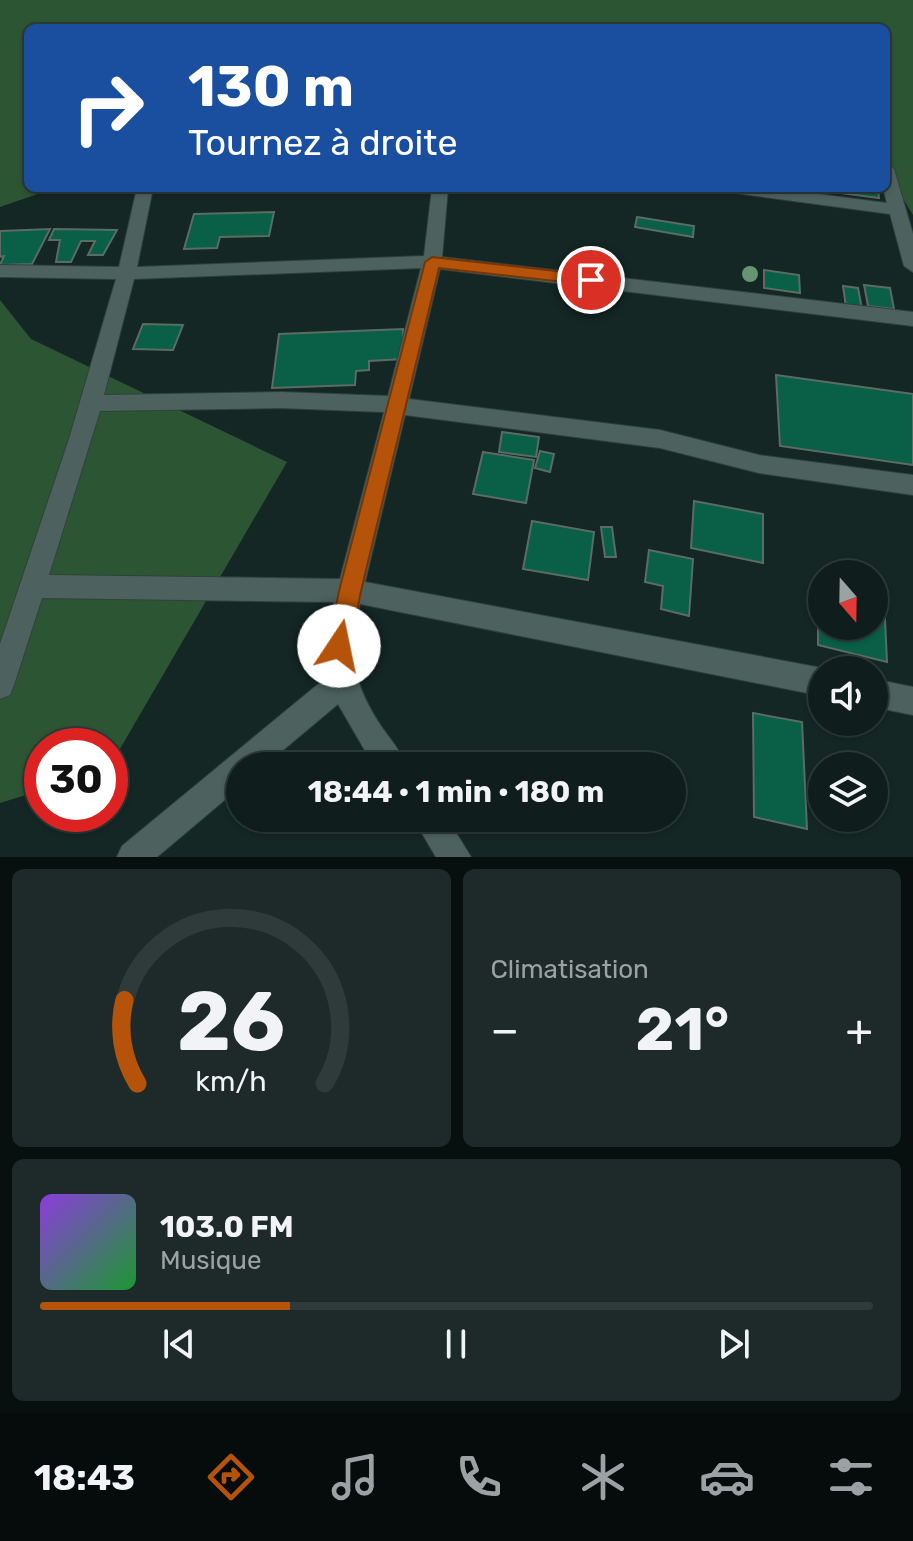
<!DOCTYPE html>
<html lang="fr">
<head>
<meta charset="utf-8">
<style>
	:root { --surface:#0f1d1c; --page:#1d2a29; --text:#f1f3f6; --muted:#9ba2a3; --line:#2f3b3b; --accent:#b45309 }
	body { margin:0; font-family:Rubik,sans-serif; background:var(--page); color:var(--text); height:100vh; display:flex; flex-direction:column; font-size:30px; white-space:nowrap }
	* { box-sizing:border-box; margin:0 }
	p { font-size:26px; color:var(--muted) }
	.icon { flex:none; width:44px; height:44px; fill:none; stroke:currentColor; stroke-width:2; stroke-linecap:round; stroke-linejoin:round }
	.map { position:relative; height:857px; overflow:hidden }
	.sheet { display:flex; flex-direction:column; gap:12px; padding:12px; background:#08100f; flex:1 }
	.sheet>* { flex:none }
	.top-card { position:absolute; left:24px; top:24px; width:866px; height:168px; border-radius:12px; box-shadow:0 2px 6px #0004,0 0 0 2px var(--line); background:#1a4fa0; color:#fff; overflow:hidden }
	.needle { width:52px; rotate:160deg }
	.tools { position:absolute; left:808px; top:560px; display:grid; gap:16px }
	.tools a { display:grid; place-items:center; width:80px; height:80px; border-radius:50%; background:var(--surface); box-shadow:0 2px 6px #0004,0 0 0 2px var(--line); font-size:40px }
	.speed { position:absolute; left:24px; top:728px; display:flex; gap:16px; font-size:40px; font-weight:700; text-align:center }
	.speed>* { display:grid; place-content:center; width:104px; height:104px; border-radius:50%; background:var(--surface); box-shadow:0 2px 6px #0004,0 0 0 2px var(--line); line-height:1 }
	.speed .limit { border:12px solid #d22; background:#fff; color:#111 }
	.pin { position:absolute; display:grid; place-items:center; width:68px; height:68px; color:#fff; margin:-34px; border:4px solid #fff; border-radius:50%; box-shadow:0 2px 8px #0007 }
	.me { position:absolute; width:88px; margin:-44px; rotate:11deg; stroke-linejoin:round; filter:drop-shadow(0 0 6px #0008) }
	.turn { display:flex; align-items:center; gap:28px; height:168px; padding:0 32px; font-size:36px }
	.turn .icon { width:104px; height:104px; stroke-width:2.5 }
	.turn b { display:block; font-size:56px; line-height:68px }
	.big { font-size:60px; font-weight:700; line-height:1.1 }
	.sheet .widget { flex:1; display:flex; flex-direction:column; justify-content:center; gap:12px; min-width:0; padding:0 28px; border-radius:12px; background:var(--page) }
	.sheet .dial { align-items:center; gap:0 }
	.dial svg { height:208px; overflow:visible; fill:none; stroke:var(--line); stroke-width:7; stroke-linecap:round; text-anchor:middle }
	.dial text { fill:var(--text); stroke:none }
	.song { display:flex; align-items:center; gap:24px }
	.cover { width:96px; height:96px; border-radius:12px; background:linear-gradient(135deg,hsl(270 70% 55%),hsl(130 70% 35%)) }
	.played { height:8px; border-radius:4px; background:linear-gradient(90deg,var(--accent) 30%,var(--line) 30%) }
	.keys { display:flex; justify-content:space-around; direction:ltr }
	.heat { display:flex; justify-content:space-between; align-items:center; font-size:44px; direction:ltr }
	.sheet .tiles { flex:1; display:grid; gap:12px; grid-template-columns:1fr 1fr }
	.widget:last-child { grid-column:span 2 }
	.trip { position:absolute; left:226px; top:752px; width:460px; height:80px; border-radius:40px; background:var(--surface); box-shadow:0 2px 6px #0004,0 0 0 2px var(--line); font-weight:700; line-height:80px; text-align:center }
	.dock { display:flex; height:128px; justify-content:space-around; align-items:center; background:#060c0b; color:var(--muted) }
	.dock .icon { width:56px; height:56px }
	.dock .current { color:var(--accent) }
	.dock b { font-size:36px; color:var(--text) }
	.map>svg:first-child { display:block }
	.green { fill:#2c5633 }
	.building { fill:#0a5f47; stroke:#5a6c64; stroke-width:2 }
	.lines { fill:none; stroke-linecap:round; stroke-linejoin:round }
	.street-casing { stroke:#32403f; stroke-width:2 }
	.street { fill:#4d625f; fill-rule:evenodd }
	.tree { fill:#659671 }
	.route { fill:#b45309; stroke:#753606; stroke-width:2 }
</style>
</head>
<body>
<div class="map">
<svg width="913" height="857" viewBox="0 0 913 857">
	<rect width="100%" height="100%" fill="#142725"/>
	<!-- green -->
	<g class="green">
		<path d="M0 0H913V215L886 171V28H28V188H55L0 207Z"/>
		<path d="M0 300 31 339 287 462 110 766V746H42V790L0 803Z"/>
	</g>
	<!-- building -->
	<g class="building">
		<path d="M803 188H878L879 198Z"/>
		<path d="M274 212 269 236 220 237 217 248 184 249 194 214Z"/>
		<path d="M637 217 694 226 693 237 635 227Z"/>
		<path d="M50 229 32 264 0 265 4 256 0 257V231Z"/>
		<path d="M54 229 117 230 103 255H88L95 241H81L71 262H56L60 240H49Z"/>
		<path d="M764 270 799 275 800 293 764 288Z"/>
		<path d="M864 285 890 288 894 309 868 306Z"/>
		<path d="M843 286 858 288 862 309 846 307Z"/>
		<path d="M143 324 183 325 173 350 133 349Z"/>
		<path d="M403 329V359L369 361V370L356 371 355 385 272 388 279 334Z"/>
		<path d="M776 375 913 394V465L780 446Z"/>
		<path d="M502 432 539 437 536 457 499 452Z"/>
		<path d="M540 451 554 454 550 472 535 468Z"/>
		<path d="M483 452 534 460 526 503 473 494Z"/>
		<path d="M694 501 763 514V563L691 548Z"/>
		<path d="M532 521 594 532 588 580 523 569Z"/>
		<path d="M601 527H612L616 557H605Z"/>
		<path d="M649 550 693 559 689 616 661 609 663 586 645 582Z"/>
		<path d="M874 595 884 598 887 662 818 645V602L822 603V626H874Z"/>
		<path d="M753 713 802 722 807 829 754 817Z"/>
	</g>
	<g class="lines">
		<defs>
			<g id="street">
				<path d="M886 164 894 169 913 234V272L904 266 890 214 735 193 727 188H772L887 203 883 188H886Z"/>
				<path d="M137 188H153L137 267 424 256 432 188H448L442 257 913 312V326L440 269 409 399 660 430 759 455 913 475V495L759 473 660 448 405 415 365 582 822 668 826 670H822V696L360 604C348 656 353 685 383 729 392 741 401 752 407 766H374L338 704 264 766H240V787L157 857H117L122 846 328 676 326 647 334 602 42 598 14 685 10 695 0 699V644L69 439 116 279 0 277V265L119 267ZM421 268 388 396 281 392 104 395 134 279ZM281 408 384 412 340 579 49 575 100 411Z"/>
				<path d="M874 679 913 687V715L874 707Z"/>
				<path d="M413 818H447L471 857H436Z"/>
			</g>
		</defs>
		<!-- street casing -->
		<use href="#street" class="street-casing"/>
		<!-- street -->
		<use href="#street" class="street"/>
	</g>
	<!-- trees -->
	<circle class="tree" cx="750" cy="274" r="8"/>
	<!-- route -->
	<path class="route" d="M432 257 591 275 599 280 591 285 439 268 361 591 350 646 347 653 339 656 331 653 328 646 339 591 425 262Z"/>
</svg>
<div class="tools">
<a><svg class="needle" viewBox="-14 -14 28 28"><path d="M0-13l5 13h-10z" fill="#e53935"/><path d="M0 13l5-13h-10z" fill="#9ba2a3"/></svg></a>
<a><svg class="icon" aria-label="sound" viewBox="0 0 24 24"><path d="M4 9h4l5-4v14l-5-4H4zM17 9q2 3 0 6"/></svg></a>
<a><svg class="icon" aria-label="layers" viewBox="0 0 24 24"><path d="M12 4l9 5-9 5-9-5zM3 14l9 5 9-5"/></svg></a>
</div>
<div class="speed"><div class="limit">30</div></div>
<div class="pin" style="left:591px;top:280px;background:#d93025"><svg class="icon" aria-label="arrive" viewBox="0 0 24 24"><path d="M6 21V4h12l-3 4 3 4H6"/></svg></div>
<svg class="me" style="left:339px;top:646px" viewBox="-20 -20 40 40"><circle r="19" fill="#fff"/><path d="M0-13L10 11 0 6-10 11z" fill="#b45309"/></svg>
<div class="trip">18:44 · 1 min · 180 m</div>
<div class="top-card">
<div class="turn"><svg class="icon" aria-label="right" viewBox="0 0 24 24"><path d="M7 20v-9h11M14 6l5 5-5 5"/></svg><div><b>130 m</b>Tournez à droite</div></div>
</div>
</div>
<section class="sheet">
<div class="tiles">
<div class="widget dial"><svg viewBox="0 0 100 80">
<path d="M14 69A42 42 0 1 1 86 69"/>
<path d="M14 69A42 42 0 0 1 9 37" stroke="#b45309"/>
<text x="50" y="56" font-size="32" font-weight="700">26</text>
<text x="50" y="72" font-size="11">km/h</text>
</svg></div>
<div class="widget"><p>Climatisation</p>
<div class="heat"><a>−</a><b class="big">21°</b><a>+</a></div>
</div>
<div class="widget">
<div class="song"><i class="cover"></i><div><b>103.0 FM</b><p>Musique</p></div></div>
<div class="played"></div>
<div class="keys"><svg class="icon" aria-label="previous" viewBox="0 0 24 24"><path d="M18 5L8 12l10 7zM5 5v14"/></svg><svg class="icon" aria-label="pause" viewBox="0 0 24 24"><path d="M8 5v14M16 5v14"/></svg><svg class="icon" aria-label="next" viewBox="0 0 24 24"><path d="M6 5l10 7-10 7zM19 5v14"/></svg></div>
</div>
</div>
</section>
<nav class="dock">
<b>18:43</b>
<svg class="icon current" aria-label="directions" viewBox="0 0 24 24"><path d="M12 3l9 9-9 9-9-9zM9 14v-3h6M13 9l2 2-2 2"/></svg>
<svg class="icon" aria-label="music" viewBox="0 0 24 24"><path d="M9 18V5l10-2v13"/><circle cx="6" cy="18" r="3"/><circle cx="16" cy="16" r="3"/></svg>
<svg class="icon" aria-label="phone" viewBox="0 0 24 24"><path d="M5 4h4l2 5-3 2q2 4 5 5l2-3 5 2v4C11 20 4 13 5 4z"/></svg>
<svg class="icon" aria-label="climate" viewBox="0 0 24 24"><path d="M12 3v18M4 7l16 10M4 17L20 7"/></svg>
<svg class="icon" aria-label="car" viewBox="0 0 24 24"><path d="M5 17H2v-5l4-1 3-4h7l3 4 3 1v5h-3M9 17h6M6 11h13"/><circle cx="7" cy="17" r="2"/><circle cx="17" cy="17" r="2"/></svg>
<svg class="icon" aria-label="filters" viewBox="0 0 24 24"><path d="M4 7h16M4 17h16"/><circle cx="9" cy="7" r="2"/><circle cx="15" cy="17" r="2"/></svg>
</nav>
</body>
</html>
